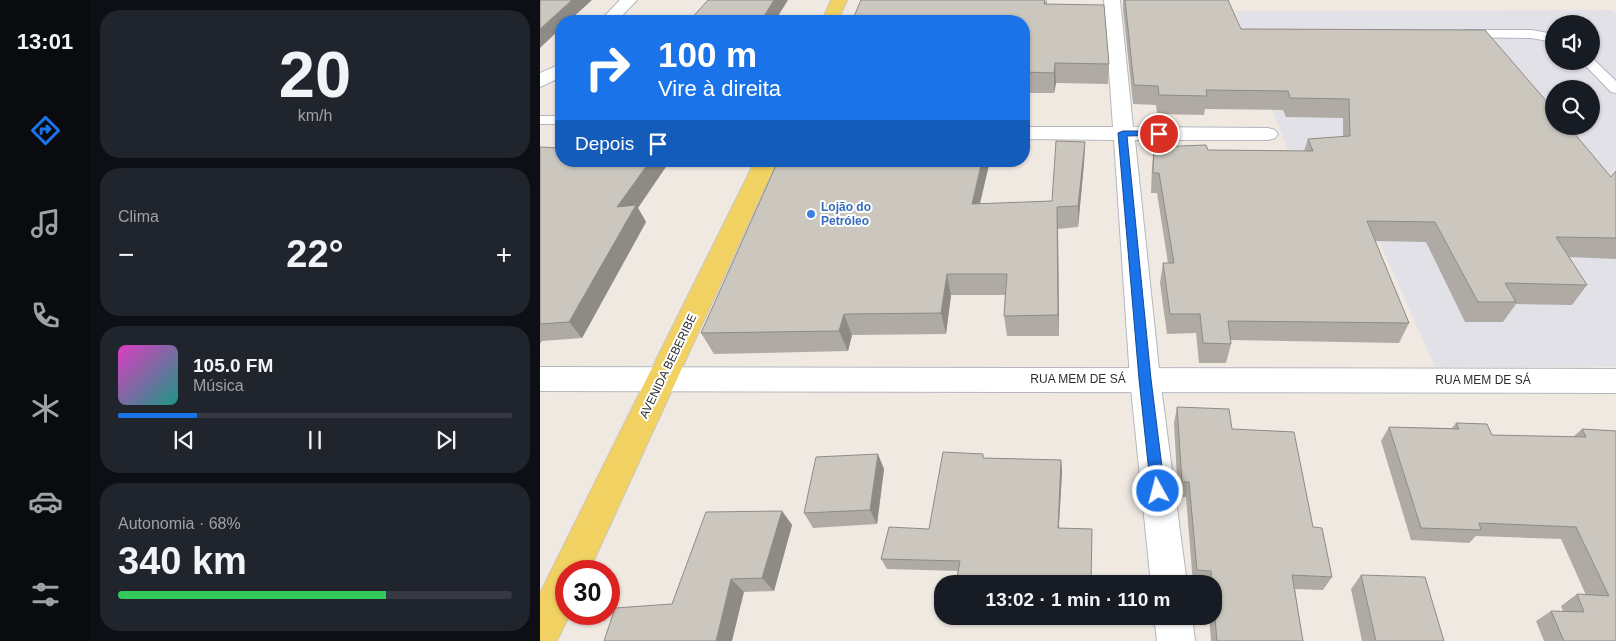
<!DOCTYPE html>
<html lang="pt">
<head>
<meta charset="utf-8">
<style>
	:root { --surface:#171b24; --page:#20242c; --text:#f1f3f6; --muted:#9ea1a6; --line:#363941; --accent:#1a73e8 }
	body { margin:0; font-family:Helvetica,sans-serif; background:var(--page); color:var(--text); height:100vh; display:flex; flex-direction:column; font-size:19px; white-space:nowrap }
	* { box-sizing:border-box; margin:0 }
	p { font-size:16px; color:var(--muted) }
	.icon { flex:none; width:28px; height:28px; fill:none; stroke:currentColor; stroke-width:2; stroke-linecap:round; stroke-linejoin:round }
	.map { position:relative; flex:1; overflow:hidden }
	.drawer { display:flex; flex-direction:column; gap:10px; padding:10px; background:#0d0f14; width:450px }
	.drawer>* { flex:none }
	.hud { position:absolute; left:15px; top:15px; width:475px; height:152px; border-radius:20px; box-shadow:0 1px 4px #0004; background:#1a73e8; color:#fff; overflow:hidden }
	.fabs { position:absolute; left:1005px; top:15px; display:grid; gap:10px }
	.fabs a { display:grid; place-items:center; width:55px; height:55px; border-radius:50%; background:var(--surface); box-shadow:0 1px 4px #0004; font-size:25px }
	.speed { position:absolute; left:15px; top:560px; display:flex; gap:10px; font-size:25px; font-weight:700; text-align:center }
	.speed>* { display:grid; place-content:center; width:65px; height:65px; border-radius:50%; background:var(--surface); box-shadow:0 1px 4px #0004; line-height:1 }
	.speed .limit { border:8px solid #d22; background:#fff; color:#111 }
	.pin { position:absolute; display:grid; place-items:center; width:42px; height:42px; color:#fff; margin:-21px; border:2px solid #fff; border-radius:50%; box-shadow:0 1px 5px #0007 }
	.me { position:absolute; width:55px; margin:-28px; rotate:353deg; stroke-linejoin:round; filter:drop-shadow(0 0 4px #0008) }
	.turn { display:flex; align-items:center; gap:18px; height:105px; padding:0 20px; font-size:22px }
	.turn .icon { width:65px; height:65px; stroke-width:2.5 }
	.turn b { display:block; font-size:35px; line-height:42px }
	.then { display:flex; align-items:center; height:48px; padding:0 20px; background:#0003; gap:10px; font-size:19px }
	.big { font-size:38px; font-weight:800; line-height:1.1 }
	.drawer .tile { flex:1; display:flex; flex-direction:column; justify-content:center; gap:8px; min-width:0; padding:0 18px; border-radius:20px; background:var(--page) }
	.drawer .dial { align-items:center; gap:0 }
	.dial b { font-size:65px; line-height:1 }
	.song { display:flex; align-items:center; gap:15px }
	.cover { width:60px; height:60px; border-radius:8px; background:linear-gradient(135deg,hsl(310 70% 55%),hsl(170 70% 35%)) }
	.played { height:5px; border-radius:2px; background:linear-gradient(90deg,var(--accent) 20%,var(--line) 20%) }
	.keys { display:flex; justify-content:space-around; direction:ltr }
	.heat { display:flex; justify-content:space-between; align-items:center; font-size:28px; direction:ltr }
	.charge { height:8px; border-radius:4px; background:linear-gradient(90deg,#34c759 68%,var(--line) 0) }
	.trip { position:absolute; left:394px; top:575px; width:288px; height:50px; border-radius:20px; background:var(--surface); box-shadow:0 1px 4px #0004; font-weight:800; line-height:50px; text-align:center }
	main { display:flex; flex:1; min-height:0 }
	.tab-bar { display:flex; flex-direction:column; width:90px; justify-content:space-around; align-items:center; background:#090b0e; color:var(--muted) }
	.tab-bar .icon { width:35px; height:35px }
	.tab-bar .active { color:var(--accent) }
	.tab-bar b { font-size:22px; color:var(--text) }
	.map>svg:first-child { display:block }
	.industrial { fill:#e3e1e8; fill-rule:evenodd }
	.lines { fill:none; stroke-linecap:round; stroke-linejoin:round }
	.service-casing { stroke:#b4b7c1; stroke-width:2 }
	.minor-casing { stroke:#b4b7c1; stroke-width:2 }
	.tertiary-casing { stroke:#b4b7c1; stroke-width:2 }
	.primary-casing { stroke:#c9c9c9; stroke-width:2 }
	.service { fill:#fff; fill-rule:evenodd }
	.minor { fill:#fff; fill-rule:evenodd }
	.tertiary { fill:#fff; fill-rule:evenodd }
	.primary { fill:#f2d163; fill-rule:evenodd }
	.wall { fill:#afaba4 }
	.shaded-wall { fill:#8e8b86 }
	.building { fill:#cbc7bf; stroke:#8e8b86 }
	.route { fill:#1a73e8; stroke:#114b97 }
	.shop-dot { fill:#3f7fe0; stroke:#fff; stroke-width:2 }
	.labels { text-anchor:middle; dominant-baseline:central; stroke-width:4; stroke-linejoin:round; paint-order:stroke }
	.shop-label { font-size:12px; font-weight:bold; fill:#366cbe; stroke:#fff; text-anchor:start }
	.street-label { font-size:12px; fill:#2e2e2e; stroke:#fff }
</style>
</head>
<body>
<main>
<nav class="tab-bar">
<b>13:01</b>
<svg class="icon active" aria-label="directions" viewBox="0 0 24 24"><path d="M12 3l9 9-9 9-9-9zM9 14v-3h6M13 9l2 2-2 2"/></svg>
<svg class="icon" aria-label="music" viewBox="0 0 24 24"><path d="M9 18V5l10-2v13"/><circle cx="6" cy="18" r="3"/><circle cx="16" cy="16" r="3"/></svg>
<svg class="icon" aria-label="phone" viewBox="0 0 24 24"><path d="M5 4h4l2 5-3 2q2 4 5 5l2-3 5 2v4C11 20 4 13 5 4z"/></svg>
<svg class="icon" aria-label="climate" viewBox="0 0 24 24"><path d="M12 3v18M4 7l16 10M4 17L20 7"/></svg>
<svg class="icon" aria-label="car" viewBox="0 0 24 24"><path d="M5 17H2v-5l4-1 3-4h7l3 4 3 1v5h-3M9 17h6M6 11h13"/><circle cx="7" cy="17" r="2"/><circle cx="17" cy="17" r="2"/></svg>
<svg class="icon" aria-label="filters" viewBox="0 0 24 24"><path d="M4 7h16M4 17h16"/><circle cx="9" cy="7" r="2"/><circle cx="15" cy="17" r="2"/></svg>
</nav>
<section class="drawer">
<div class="tile dial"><b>20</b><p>km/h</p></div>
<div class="tile"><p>Clima</p>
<div class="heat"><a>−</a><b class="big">22°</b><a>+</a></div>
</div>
<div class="tile">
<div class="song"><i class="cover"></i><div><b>105.0 FM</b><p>Música</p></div></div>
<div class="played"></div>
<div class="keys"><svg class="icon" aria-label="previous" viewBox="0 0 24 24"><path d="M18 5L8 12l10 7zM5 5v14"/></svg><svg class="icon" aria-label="pause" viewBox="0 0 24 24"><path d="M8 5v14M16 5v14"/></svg><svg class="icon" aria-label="next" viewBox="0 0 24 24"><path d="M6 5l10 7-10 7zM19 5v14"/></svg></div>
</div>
<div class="tile"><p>Autonomia · 68%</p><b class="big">340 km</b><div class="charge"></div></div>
</section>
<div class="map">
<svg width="1076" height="641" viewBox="0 0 1076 641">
	<rect width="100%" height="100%" fill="#efe9e1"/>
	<!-- industrial -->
	<path class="industrial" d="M1072 10 1076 13V367H895L840 243 782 241 695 11ZM1014 24H1051V61H1014ZM1014 89H1051V126H1014Z"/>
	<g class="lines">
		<defs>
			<g id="service">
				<path d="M924 30H991L1014 34V42L991 38 920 37 918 34Z"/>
				<path d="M1052 58 1076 81V93L1071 92 1041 61H1051Z"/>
				<rect x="0" y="116" width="21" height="8"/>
			</g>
			<g id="minor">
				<path d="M80 0H97L77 21H60Z"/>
				<path d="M564 0H580L593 127 728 128 735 130 738 134 735 138 728 140H595L620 379 647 584H611L590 379 574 140 484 139V127H573Z"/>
				<path d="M21 64V77L0 87V73Z"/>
				<path d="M614 616H652L655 641H617Z"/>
			</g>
			<path id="tertiary" d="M0 367 1076 369V393L0 391Z"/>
			<g id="primary">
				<path d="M291 0H307L298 21H282Z"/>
				<path d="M215 161H237L49 571H26V614H30L17 641H0V593Z"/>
			</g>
		</defs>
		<!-- service casing -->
		<use href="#service" class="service-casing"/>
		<!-- minor casing -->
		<use href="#minor" class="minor-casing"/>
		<!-- tertiary casing -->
		<use href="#tertiary" class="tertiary-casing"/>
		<!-- primary casing -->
		<use href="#primary" class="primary-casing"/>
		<!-- service -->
		<use href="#service" class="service"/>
		<!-- minor -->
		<use href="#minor" class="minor"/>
		<!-- tertiary -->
		<use href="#tertiary" class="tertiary"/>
		<!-- primary -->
		<use href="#primary" class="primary"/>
	</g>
	<!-- wall -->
	<g class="wall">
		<path d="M507 0V4L569 64 568 84 516 83 514 93H484V21Z"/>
		<path d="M583 0H688L701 29 1071 177 1076 171V259L1029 257 1047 285 1032 305 976 304 963 322H925L886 242 835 241 869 323 859 343 690 340 691 344 686 363H659L656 333 627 334 620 283 623 263H628L617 193H611L612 166 614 147 668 150 764 151 768 139 803 137V118L746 117 743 110 665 109 664 115 617 114 616 105 593 104 583 10Z"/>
		<path d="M545 142 544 163 538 227 518 229 519 336H467L464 316 465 295H411L406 334 312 335 308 351 174 354 161 333 440 204 512 201Z"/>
		<path d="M0 147 98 208 106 222 42 338 2 341 0 344Z"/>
		<path d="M637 407 692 429 773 527 792 577 783 590 755 589 763 641H671L669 616H672V584H653L646 497H638L634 423Z"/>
		<path d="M916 423 952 435 1033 437 1042 429 1076 431V641H1004L996 621 1011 611H1023L1021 606 1037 594 1046 595 1021 539 936 536 929 543 871 540 841 441 849 427 912 428Z"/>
		<path d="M444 458 521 460 522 472 519 528 552 529 551 584H416L418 571 347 569 341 559 389 529Z"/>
		<path d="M344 469 337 524 273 528 264 513Z"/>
		<path d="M242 511 252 525 234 591 204 592 132 604Z"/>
		<path d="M821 575 904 641H822L811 589Z"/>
	</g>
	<!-- shaded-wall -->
	<g class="shaded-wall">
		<path d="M32 0H52L29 21H21V28L0 48V29Z"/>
		<path d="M234 0H248L235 21H221Z"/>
		<path d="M515 63 516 83 514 93V73Z"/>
		<path d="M545 142 544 163 538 227V206Z"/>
		<path d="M110 161H130L98 208 106 222 42 338 29 322 77 207Z"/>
		<path d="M442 161H450L435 225 432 204Z"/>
		<path d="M517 207 518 229 519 336 518 315Z"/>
		<path d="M407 274 411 295 406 334 401 313Z"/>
		<path d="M304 314 312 335 308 351 299 331Z"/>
		<path d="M338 454 344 469 337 524 330 510Z"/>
		<path d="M521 460 522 472 518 538V528Z"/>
		<path d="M242 511 252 525 234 591 222 578Z"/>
		<path d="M450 576 452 584H449Z"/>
		<path d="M191 579 204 592 192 641H176Z"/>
	</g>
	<!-- building -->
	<g class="building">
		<path d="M0 0H32L0 29Z"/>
		<path d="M168 0H234L221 21H149Z"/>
		<path d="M321 0H505L504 4 564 5 569 64 515 63 514 73 484 72V21H312Z"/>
		<path d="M585 0H688L701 29 945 30 1014 110V126H1028L1071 177 1076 171V238L1016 237 1047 285 965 283 976 302H938L895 222 827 221 869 323 688 321 691 344 663 343 660 314H630L623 263H634L619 173H613L614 147 666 145 668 150 773 151 768 139 810 136 809 99 750 98 748 91 666 90 667 96 619 95 618 86 594 85Z"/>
		<path d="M516 141 545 142 538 206 517 207 518 315 464 316 467 274H407L401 313 304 314 299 331 161 333 238 161H442L432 204 512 201Z"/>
		<path d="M0 147 21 148V161H110L77 207 96 205 29 322 0 324Z"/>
		<path d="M637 407 689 409 692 429 754 432 773 527 782 528 792 577 752 575 763 641H677L671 571 657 570 649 482H642Z"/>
		<path d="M916 423 947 424 952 435 1046 437 1042 429 1076 431V641H1024L1011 611 1044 612 1037 594 1069 596 1036 527 939 523 941 530 881 528 849 427 919 429Z"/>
		<path d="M403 452 443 454V458L521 460 518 528 552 529 551 583 521 582V579L450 576 449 584H416L420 561 341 559 349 527 389 529Z"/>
		<path d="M338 454 330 510 264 513 276 457Z"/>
		<path d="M242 511 222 578 191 579 176 641H64L75 608 132 604 166 512Z"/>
		<path d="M821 575 885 577 904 641H836Z"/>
	</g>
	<!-- route -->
	<path class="route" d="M619 131 623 134 622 135 587 136 611 379 625 491 623 495 618 497 613 495 611 491 599 379 578 133 583 131Z"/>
	<!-- markers -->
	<circle class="shop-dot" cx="271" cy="214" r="5"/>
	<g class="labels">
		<!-- shop labels -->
		<g class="shop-label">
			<text x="281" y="207">Lojão do<tspan x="281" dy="14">Petróleo</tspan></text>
		</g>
		<!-- street labels -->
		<g class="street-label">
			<text transform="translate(128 366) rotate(-64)">AVENIDA BEBERIBE</text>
			<text x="538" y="379">RUA MEM DE SÁ</text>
			<text x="943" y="380">RUA MEM DE SÁ</text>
		</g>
	</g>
</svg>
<div class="fabs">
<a><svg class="icon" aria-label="sound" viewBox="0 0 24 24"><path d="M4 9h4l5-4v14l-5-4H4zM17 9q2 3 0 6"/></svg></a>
<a><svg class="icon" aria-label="search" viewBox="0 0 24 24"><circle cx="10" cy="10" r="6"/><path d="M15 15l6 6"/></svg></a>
</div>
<div class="speed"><div class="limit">30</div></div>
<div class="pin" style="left:619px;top:134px;background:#d93025"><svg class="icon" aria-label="arrive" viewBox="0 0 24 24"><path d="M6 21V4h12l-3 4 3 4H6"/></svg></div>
<svg class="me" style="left:618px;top:491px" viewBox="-20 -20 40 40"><circle r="17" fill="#1a73e8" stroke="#fff" stroke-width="3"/><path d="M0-11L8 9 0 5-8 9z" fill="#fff"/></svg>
<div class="trip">13:02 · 1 min · 110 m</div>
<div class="hud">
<div class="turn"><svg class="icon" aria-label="right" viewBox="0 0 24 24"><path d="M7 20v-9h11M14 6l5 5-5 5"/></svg><div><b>100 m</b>Vire à direita</div></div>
<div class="then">Depois<svg class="icon" aria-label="arrive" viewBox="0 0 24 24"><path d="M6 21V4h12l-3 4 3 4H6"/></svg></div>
</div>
</div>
</main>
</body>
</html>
